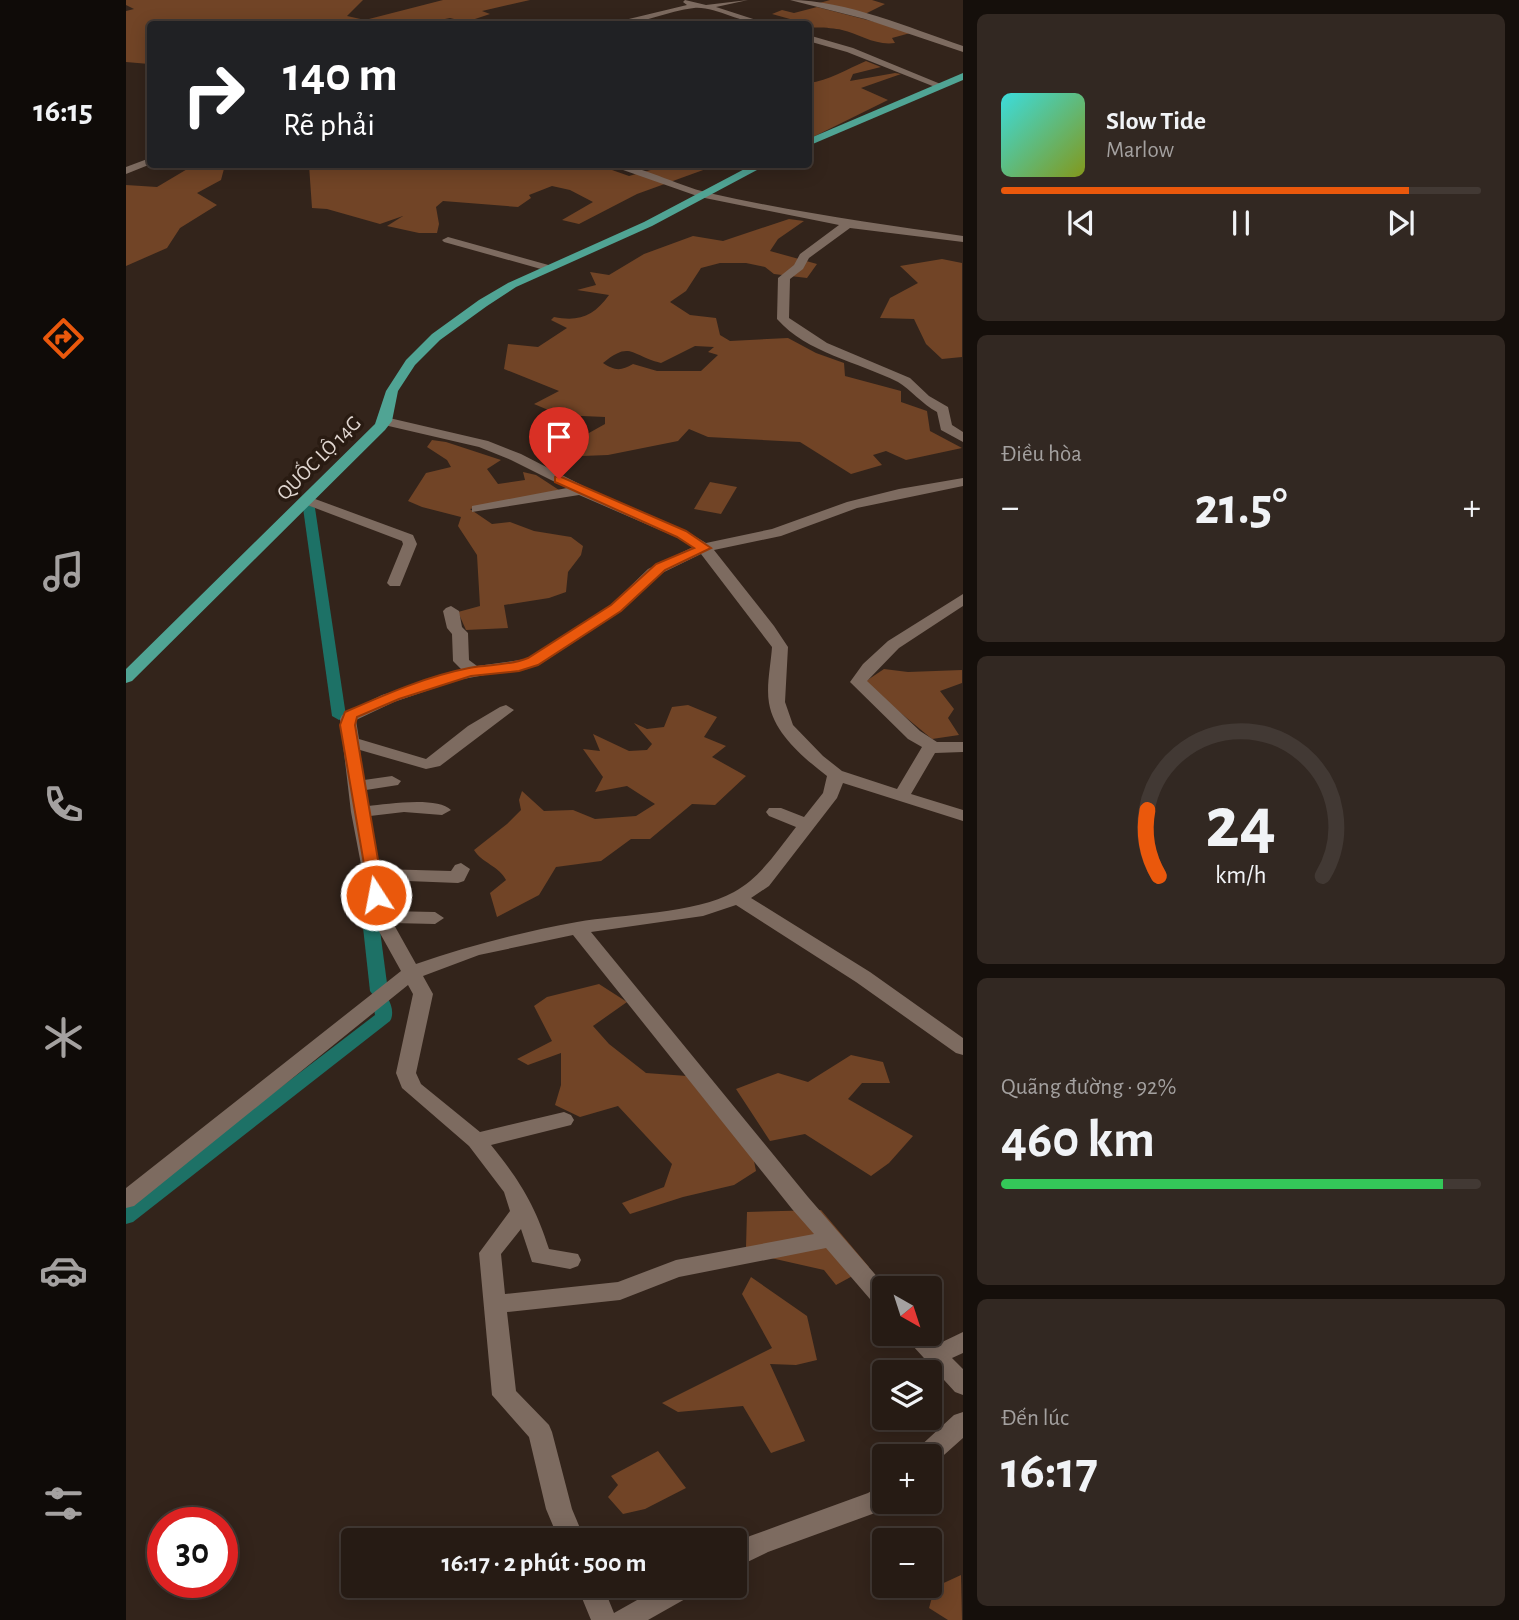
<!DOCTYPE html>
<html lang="vi">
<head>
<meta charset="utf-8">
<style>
	:root { --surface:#261b14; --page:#322822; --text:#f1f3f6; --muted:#a4a1a0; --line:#423934; --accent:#ea580c }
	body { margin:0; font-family:"Alegreya Sans",sans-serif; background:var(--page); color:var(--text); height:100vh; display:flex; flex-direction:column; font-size:26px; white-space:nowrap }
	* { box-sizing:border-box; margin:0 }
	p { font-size:23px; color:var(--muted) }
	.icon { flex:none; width:38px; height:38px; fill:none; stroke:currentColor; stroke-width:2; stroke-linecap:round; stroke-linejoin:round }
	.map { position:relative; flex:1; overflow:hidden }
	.drawer { display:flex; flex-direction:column; gap:14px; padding:14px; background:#150f0b; width:556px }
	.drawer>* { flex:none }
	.top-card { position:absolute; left:21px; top:21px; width:665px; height:147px; border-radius:7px; box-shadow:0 4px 18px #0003,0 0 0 2px var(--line); background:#202124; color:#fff; overflow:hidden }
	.needle { width:46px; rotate:141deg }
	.controls { position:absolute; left:746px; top:1276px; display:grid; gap:14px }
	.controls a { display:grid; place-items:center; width:70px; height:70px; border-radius:7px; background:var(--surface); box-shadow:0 4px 18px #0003,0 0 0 2px var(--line); font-size:35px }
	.speed { position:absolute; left:21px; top:1507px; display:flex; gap:14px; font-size:35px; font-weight:700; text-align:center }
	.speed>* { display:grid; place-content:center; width:91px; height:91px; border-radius:50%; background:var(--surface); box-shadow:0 4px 18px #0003,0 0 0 2px var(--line); line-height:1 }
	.speed .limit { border:10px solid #d22; background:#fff; color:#111 }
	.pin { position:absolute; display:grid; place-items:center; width:60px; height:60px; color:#fff; margin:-72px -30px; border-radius:50% 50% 50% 0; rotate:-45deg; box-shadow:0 0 7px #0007 }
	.pin .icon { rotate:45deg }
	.me { position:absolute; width:77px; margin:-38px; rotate:349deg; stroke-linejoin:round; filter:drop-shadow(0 0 5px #0008) }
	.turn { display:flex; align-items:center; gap:24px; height:147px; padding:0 21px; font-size:32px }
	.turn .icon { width:91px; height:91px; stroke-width:2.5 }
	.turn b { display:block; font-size:49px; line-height:60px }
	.big { font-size:52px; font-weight:700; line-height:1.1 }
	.drawer .card { flex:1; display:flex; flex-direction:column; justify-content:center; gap:10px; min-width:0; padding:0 24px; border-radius:10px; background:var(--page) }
	.drawer .dial { align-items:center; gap:0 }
	.dial svg { height:182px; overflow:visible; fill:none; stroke:var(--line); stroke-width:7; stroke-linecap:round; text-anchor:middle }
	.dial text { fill:var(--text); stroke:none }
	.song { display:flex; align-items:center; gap:21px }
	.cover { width:84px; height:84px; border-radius:10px; background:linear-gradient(135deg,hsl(180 70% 55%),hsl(70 70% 35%)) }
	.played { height:7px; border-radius:4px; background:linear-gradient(90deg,var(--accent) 85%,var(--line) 85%) }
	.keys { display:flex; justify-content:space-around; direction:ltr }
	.heat { display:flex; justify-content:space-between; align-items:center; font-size:38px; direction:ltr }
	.charge { height:10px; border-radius:5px; background:linear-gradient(90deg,#34c759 92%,var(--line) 0) }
	.trip { position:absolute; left:215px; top:1528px; width:406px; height:70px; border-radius:7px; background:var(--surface); box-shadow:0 4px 18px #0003,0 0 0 2px var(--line); font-weight:700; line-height:70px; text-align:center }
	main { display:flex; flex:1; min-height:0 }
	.tabs { display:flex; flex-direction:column; width:126px; justify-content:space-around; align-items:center; background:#0f0b08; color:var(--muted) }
	.tabs .icon { width:49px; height:49px }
	.tabs .active { color:var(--accent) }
	.tabs b { font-size:32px; color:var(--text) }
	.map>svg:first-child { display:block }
	.green { fill:#714426; fill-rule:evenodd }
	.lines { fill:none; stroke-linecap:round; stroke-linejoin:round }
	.canal { fill:#1d7166; fill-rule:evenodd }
	.minor { fill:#7d6b60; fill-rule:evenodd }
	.major { fill:#50a494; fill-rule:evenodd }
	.route { fill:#ea580c; stroke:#983908; stroke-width:2 }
	.labels { text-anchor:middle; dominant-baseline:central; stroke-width:7; stroke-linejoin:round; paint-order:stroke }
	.far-street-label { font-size:21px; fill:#e1d7d1; stroke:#291b12 }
</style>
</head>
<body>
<main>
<nav class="tabs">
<b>16:15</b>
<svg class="icon active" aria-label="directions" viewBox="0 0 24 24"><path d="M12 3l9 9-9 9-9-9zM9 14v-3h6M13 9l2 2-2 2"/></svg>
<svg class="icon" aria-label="music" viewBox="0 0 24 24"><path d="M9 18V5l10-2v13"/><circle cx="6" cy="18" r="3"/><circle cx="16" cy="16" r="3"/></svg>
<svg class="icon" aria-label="phone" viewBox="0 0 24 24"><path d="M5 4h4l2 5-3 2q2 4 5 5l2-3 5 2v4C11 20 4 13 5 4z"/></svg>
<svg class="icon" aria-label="climate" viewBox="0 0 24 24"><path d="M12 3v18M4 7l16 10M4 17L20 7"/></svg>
<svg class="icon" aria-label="car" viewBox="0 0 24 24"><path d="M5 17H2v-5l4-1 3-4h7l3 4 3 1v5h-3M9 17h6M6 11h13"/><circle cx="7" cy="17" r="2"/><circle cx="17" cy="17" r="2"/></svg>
<svg class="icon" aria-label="filters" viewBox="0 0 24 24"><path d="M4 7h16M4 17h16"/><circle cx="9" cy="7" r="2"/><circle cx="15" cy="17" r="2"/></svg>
</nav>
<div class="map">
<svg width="837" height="1620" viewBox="0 0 837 1620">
	<rect width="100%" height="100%" fill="#33241b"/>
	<!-- green -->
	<g class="green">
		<path d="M0 0H237L221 16 239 20 317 0H404L356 11 364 14 340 22 324 18 294 24H24L23 64 0 62V11L8 9 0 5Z"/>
		<path d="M704 0H746L759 4 737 15 690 4Z"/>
		<path d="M691 7 788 32 766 38 769 43C750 46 733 34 716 30 707 28 692 27 683 28L682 24 646 14 656 10 668 13Z"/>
		<path d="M740 61 755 67 727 74 724 81 769 73 775 74 735 88 762 100 683 139V83C702 81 721 69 740 61Z"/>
		<path d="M322 164H469L503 176 532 168 529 165H591L511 194 453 224 436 220 467 202 444 190 426 186 403 195 405 198 392 207 317 201 310 207 313 224 311 233H293L261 226 277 216 254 224 201 209 186 208 183 165H281L293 170Z"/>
		<path d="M60 165H99L95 180 71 193 91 205 54 228 41 248 0 266V185L31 187 63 168Z"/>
		<path d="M663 219 678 221 652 239 644 251 691 264 681 278 648 274 639 267 620 263H594L575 268 560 291 544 302 564 315 590 318 594 335 604 341 662 338 690 353 718 363 719 376 775 391V402L801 411 804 431 836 448 780 460 760 451 747 455 756 465 725 474 674 442 582 437 563 429 552 441 482 455 456 456 445 443 479 424V417L434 415 408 404 433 391 378 369 382 344 412 347 441 328 425 320 428 317C453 322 468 316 483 295L451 290 470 285 464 272 483 275 518 254 567 236 597 241ZM569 346 588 347 582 352 592 355 575 371H531L507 364C495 371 489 371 477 363 505 340 505 356 535 363Z"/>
		<path d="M816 259 836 263V357L816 359 800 344 788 319 754 318 764 298 792 283 774 266Z"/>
		<path d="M306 440 320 442 375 460 361 469 372 484 399 480 397 472 410 475 433 490 344 509 366 524 384 522 408 531 445 537 457 546 455 555 442 572 440 592 423 598 378 605 382 628 340 630 332 612 354 606 351 555 332 526 335 517 296 507 282 501 300 473 325 467 321 460 301 447Z"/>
		<path d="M584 482 611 487 595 514 568 509Z"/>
		<path d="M758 669 782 672 836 670V683L814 691 828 709 822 718 833 735 806 739 742 686 740 681Z"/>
		<path d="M562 705 591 717 578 737 600 746 586 757 620 776 589 805 566 804 524 839H505L475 861 430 867 413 895 371 917 364 893 380 880C373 866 356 863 348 850L381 824 395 810 393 800 396 791 418 811 447 810 469 819 510 816 529 804 501 786 469 792 477 777 457 749 474 751 467 734 503 751 521 750 526 744 508 723 521 729 538 727 546 707Z"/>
		<path d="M473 984 501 1002 467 1026 483 1044 520 1073 561 1076 627 1156 630 1171 608 1185 557 1197 504 1214 496 1203 538 1187 546 1164 492 1106 454 1117 429 1105 435 1085V1053L402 1065 391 1059 426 1041 408 1006 421 997Z"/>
		<path d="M725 1055 757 1062 764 1083H736L722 1099 787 1136 763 1163 745 1176 679 1134 644 1141 610 1089 652 1073 682 1082Z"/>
		<path d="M695 1210 743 1267 710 1285 698 1270 623 1253 620 1247 621 1212Z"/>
		<path d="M625 1277 681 1316 691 1360 670 1365 644 1364 679 1441 645 1453 617 1406 552 1412 536 1403 646 1348 616 1294Z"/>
		<path d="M532 1451 560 1488 519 1509 497 1514 482 1497 492 1485 485 1476Z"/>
		<path d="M835 1575 836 1620H822L803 1608 809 1587Z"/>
	</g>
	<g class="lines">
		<!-- canal -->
		<g class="canal">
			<path d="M183 504 189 508 220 716 213 720 206 716 177 508Z"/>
			<path d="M242 895 250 900 262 991 259 995H247L244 991 234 900Z"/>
			<path d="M256 997 262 999C266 1005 268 1015 264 1021L7 1222 0 1224V1206L249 1015 247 1003 250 999Z"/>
		</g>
		<!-- minor -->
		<g class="minor">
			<path d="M559 0 580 5 622 0 590 7 643 24C618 26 591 6 568 8 539 11 511 27 482 24L561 5 557 2Z"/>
			<path d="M664 0C720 0 783 28 837 46V52L739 19Z"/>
			<path d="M682 35 727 48 817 85 809 87 721 52 682 41Z"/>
			<path d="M24 158 25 164 0 174V167Z"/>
			<path d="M480 164C516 164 548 185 583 193 667 212 751 224 837 236V242L724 228 683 258 677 269 664 279 663 318 701 343 784 378 803 396 822 407 826 425 837 432V442L815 430 811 412C796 404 784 389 772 382 732 362 681 353 651 319L652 278 668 265 674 254 713 225 574 197Z"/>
			<path d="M322 237 426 266 428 268 422 271 318 242 316 240Z"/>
			<path d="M259 417 362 441 395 454 469 492 560 531 580 543 646 529 721 502 773 489 837 478V486L731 508 655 536 588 550 648 626 662 647 659 702 667 725 697 756 716 771 771 789 796 747 782 739 724 682 737 664 762 641 837 594V606L773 648 741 681 794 731 811 742H837V752L809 753 785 794 837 810V821L717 783 711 798 643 886 625 898 744 972 837 1038V1055L830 1053 730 982 610 905 577 916 465 932 682 1197 761 1288H758V1309L750 1306 700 1248 553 1277 494 1300 381 1312 390 1391 423 1425 426 1432 446 1509 459 1540H433L420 1509 403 1437 366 1395 353 1253 384 1211 378 1192 343 1146 276 1088 270 1073 287 994 282 985 8 1206 0 1208V1188L275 971 245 917 225 812 214 719 216 715 256 695 336 670 327 661 326 634 321 628 317 611 320 608 325 606 333 611 336 627 342 633 343 660 351 666 401 659 485 605 522 569 567 547 550 537 453 495 346 512V506L441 488 385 460 353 447 254 424 252 421ZM575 554 646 647C645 664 640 686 643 703 648 734 678 758 701 776L697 793 678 817 655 808H643L640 812 643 816 670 827C651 851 635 877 608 892 569 914 496 914 451 922 396 932 342 946 290 964L267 923 309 924 318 918 309 912 262 911 256 880 332 883 338 881 344 869 335 863 329 865 325 871 254 869 244 816 278 812 316 815 325 810C312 796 260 804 242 806L240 790 272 785 275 781 266 776 238 780 234 750 300 769 314 766 388 710 380 705 374 707 342 726 300 759 233 739 230 720 268 702 332 680 413 665 495 611 532 575ZM447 935 666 1209 688 1234 550 1260 492 1282 379 1294 375 1254 395 1229 406 1262 444 1269 452 1266 455 1260 452 1254 423 1249C409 1205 394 1181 365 1145L445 1125 448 1120 445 1115 438 1112 354 1132 295 1084 290 1073 307 994 297 976 353 955Z"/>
			<path d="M181 496 287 535 291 544 274 586H264L261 583 277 544 276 541 176 503V497Z"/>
			<path d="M837 1332V1353L826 1358 837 1369V1395L829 1392 776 1334H802L812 1344Z"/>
			<path d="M837 1412V1438L809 1463 803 1465V1456H788L791 1449 828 1415Z"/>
			<path d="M758 1483V1502H767L760 1509 642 1552 609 1568V1544L624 1536 742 1493Z"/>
			<path d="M451 1586H477L488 1613 536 1586H572L568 1594 522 1620H465Z"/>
		</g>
		<!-- major -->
		<g class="major">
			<path d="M837 73V80L682 146V139Z"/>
			<path d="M628 164H642L526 226 390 287 361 306 314 340 289 365 272 391 266 421 259 430 6 681 0 683V669L249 424 260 391 280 360 306 334 353 300 382 283 518 222Z"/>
		</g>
	</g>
	<!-- route -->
	<path class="route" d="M433 476 560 531 585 548 539 570 495 611 412 665 393 671 345 676 273 699 231 717 229 725 258 895 250 901 244 899 214 725 219 712C258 695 301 676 343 668 363 664 383 666 402 658L485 605 530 564 568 548 551 537 429 482V477Z"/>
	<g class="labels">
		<!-- far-street labels -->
		<g class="far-street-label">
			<text transform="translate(193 458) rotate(-45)">QUỐC LỘ 14G</text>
		</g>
	</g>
</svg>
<div class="controls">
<a><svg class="needle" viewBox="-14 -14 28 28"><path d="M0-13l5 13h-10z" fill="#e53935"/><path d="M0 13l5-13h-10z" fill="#a4a1a0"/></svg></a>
<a><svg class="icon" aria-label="layers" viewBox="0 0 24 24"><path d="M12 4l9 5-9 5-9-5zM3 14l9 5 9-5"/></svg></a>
<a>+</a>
<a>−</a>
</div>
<div class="speed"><div class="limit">30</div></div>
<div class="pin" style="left:433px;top:479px;background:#d93025"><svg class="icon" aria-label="arrive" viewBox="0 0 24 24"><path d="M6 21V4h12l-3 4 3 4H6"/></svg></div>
<svg class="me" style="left:250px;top:895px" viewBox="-20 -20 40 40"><circle r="17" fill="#ea580c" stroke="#fff" stroke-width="3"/><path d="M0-11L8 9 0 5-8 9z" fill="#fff"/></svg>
<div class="trip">16:17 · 2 phút · 500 m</div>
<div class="top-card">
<div class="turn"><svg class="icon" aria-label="right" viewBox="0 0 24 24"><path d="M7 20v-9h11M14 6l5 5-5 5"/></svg><div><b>140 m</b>Rẽ phải</div></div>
</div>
</div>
<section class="drawer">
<div class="card">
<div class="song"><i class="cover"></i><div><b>Slow Tide</b><p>Marlow</p></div></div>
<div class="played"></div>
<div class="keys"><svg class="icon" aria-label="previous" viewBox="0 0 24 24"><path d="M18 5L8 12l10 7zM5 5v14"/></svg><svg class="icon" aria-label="pause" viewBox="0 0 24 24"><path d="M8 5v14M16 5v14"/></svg><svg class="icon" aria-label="next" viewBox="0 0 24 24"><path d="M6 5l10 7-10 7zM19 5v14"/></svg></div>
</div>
<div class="card"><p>Điều hòa</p>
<div class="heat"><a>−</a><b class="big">21.5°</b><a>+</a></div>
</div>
<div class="card dial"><svg viewBox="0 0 100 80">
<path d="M14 69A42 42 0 1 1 86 69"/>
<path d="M14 69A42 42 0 0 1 9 40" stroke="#ea580c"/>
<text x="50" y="56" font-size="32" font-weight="700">24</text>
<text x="50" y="72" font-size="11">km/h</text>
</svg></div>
<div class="card"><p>Quãng đường · 92%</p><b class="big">460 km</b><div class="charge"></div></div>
<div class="card"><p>Đến lúc</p><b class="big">16:17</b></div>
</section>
</main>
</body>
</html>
